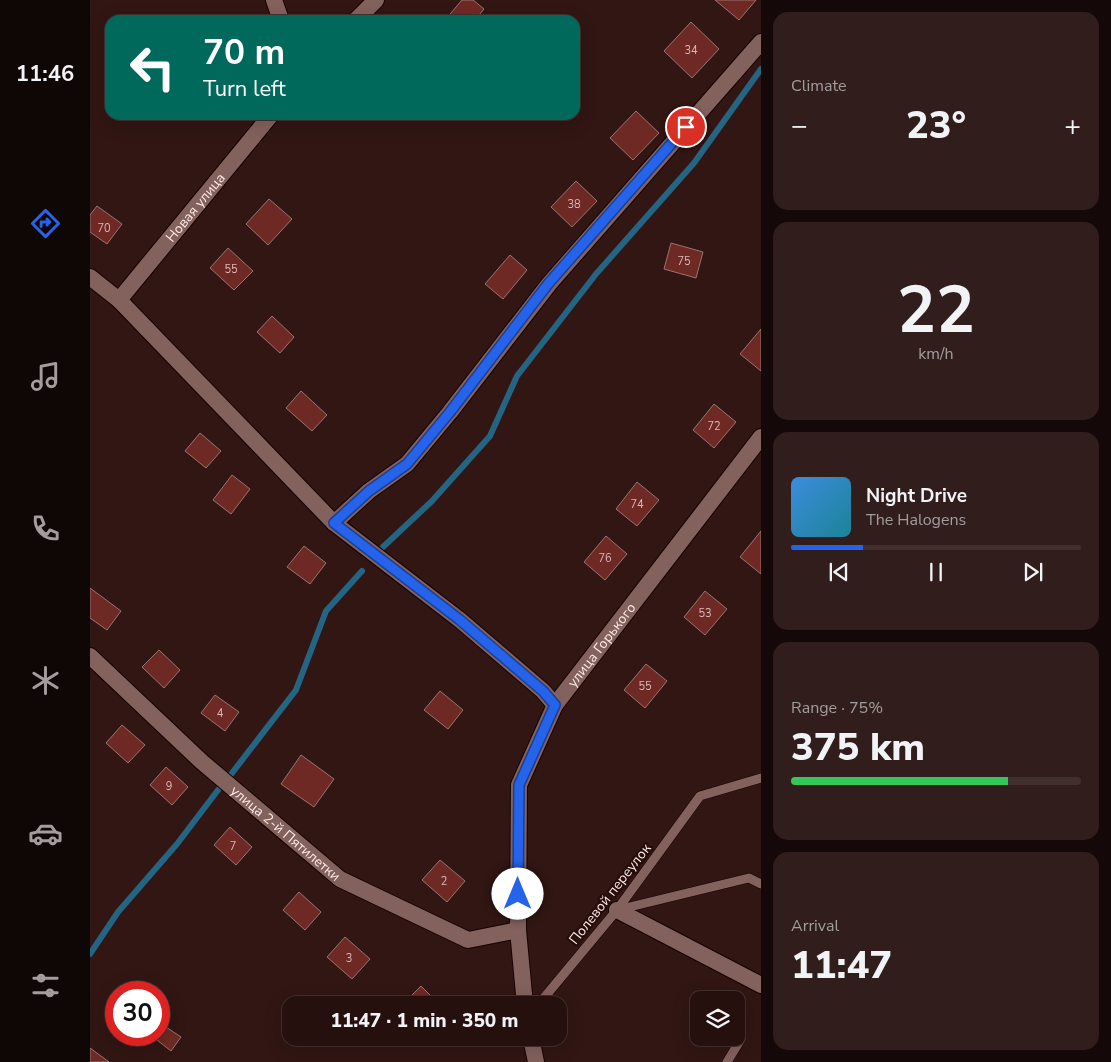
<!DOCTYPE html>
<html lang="en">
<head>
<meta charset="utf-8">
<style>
	:root { --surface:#25100e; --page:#311e1c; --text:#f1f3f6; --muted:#a39d9e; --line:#42302e; --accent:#2563eb }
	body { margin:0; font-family:"Nunito Sans",sans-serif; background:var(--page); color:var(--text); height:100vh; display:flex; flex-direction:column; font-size:19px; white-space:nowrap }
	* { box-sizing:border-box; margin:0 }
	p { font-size:16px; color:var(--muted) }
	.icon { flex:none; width:28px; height:28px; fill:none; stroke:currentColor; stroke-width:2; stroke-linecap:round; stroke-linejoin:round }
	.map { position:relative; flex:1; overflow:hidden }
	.details { display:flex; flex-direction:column; gap:12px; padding:12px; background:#140908; width:350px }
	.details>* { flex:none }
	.hud { position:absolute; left:15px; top:15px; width:475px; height:105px; border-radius:15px; box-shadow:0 5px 20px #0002,0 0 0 1px var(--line); background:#00695c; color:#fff; overflow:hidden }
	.tools { position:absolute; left:600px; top:991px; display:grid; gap:10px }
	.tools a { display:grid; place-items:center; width:55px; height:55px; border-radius:10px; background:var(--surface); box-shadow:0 5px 20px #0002,0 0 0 1px var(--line); font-size:25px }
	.speed { position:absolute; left:15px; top:981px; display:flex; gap:10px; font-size:25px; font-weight:700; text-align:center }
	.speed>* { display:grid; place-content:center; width:65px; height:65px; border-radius:50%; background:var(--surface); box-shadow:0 5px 20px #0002,0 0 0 1px var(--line); line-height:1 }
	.speed .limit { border:8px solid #d22; background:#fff; color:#111 }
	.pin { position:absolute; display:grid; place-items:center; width:42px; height:42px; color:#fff; margin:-21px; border:2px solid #fff; border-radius:50%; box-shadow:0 1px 5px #0007 }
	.me { position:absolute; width:55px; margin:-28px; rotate:0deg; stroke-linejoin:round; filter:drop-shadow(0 0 4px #0008) }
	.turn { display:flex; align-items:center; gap:18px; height:105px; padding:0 15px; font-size:22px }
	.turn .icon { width:65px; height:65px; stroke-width:2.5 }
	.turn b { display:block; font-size:35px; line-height:42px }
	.big { font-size:38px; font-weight:800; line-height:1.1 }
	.details .widget { flex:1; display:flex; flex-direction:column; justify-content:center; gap:8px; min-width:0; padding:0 18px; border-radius:15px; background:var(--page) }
	.details .dial { align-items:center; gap:0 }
	.dial b { font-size:65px; line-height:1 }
	.song { display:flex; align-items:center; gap:15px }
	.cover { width:60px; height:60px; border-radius:8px; background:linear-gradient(135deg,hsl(210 70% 55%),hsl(190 70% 35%)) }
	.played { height:5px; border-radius:2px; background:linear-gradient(90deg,var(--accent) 25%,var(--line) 25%) }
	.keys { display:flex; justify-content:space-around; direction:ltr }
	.heat { display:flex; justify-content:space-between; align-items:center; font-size:28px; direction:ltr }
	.charge { height:8px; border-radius:4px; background:linear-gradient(90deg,#34c759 75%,var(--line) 0) }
	.trip { position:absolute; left:192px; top:996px; width:285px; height:50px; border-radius:15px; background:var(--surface); box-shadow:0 5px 20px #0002,0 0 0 1px var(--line); font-weight:800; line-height:50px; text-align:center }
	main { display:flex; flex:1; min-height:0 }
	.menu { display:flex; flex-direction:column; width:90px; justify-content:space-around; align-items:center; background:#0f0606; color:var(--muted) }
	.menu .icon { width:35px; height:35px }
	.menu .on { color:var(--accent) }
	.menu b { font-size:22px; color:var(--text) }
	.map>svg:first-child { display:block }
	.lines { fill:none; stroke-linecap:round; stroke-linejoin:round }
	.stream { stroke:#256584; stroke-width:6 }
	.building { fill:#6f2924; stroke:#977570 }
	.service-casing { stroke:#170202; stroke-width:10 }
	.minor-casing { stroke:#170202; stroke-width:18 }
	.service { stroke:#83615d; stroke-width:9 }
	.minor { stroke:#83615d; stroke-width:16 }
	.route-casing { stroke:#184099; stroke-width:12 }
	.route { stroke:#2563eb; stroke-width:9 }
	.labels { text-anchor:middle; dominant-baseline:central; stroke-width:4.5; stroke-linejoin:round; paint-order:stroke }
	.number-label { font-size:11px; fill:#dabab6 }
	.street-label { font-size:14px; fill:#feeae7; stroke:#260c0a }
</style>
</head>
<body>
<main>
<nav class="menu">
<b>11:46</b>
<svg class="icon on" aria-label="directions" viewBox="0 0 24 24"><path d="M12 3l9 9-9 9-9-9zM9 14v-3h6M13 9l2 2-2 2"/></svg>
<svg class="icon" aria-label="music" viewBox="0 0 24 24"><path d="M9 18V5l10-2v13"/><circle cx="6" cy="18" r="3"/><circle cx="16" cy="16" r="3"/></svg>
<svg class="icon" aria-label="phone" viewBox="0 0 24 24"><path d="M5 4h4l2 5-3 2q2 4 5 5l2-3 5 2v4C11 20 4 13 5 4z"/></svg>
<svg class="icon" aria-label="climate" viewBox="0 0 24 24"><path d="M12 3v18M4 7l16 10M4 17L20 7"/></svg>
<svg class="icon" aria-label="car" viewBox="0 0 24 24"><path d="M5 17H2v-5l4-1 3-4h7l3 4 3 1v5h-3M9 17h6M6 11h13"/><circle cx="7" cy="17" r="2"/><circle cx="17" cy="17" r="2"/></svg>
<svg class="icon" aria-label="filters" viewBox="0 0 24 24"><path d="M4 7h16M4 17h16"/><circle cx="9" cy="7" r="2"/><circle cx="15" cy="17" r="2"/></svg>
</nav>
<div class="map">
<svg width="671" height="1062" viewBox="0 0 671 1062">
	<rect width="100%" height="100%" fill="#311613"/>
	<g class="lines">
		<!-- stream -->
		<g class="stream">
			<path d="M293 547 342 501 400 436 427 376 506 274 604 163 671 69"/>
			<path d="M139 777 206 690 236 611 272 571"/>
			<path d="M0 954 28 912 87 844 128 790"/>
		</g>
	</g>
	<!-- building -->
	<g class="building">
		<path d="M372 0H383L394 9 385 20H355Z"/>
		<path d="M625 0H666L649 20Z"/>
		<path d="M601 22 629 49 602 78 574 51Z"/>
		<path d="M546 111 569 133 543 160 520 138Z"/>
		<path d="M486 181 507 201 482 227 461 207Z"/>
		<path d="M179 199 202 219 178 245 156 224Z"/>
		<path d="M7 206 32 224 17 244 0 232V215Z"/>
		<path d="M581 243 613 252 606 278 574 269Z"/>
		<path d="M138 248 163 271 144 290 120 268Z"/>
		<path d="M420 255 437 270 413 299 395 284Z"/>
		<path d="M182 316 204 337 190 353 167 332Z"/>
		<path d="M671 329V371L650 354Z"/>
		<path d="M211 391 237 415 222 431 196 408Z"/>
		<path d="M624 404 646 422 624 448 603 430Z"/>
		<path d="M110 433 131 451 116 468 95 451Z"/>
		<path d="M142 475 160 489 141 514 123 500Z"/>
		<path d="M547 482 569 500 547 526 526 509Z"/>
		<path d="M671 531V574L650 557Z"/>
		<path d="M516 536 537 554 515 580 494 562Z"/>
		<path d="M214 546 236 563 220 584 197 567Z"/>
		<path d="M0 588 31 611 17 630 0 618Z"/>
		<path d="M615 591 637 609 615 635 594 617Z"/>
		<path d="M69 650 90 670 74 688 52 667Z"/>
		<path d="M556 664 577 681 555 708 534 690Z"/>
		<path d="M350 691 373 710 358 729 334 710Z"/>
		<path d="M125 695 149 712 135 731 111 713Z"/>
		<path d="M32 725 55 745 38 763 16 743Z"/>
		<path d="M211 755 244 779 224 807 191 784Z"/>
		<path d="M76 767 98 787 82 805 60 785Z"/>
		<path d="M140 827 162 847 146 865 124 845Z"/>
		<path d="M350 860 375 881 357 902 332 880Z"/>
		<path d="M209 892 231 912 215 930 193 910Z"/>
		<path d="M255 937 280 959 262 979 237 957Z"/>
		<path d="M331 986 350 1005H312Z"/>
		<path d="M76 1027 91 1037 81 1051 67 1040Z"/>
		<path d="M0 1048 19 1062H0Z"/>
	</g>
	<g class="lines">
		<defs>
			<g id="service">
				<path d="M527 910 659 878 671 884"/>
				<path d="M448 1005 527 910 610 796 671 778"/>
				<path d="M637 1062 651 1039"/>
			</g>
			<g id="minor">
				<path d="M184 0 191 20"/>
				<path d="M266 20 286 0"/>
				<path d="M0 277 29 300 244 523 370 620 453 691 465 705"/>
				<path id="s1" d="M29 300 181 115"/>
				<path d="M244 523 279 491 317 464 360 412 459 284 671 42"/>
				<path id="s2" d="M0 656 112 762 250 879 378 940 428 930"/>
				<path d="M527 910 671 985"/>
				<path id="s3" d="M435 1005 428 930 429 785 465 705 671 437"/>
				<path d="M441 1038 446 1062"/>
			</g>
		</defs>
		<!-- service casing -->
		<use href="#service" class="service-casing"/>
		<!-- minor casing -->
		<use href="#minor" class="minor-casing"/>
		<!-- service -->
		<use href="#service" class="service"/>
		<!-- minor -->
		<use href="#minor" class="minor"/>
	</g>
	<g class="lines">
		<defs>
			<path id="route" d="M428 894 429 785 465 705 453 691 370 620 244 523 279 491 317 464 360 412 458 284 596 127"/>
		</defs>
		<!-- route casing -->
		<use href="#route" class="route-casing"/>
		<!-- route -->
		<use href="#route" class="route"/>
	</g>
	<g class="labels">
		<!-- number labels -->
		<g class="number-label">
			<text x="601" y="50">34</text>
			<text x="484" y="204">38</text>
			<text x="14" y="228">70</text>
			<text x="594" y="261">75</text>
			<text x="141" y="269">55</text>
			<text x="624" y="426">72</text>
			<text x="547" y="504">74</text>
			<text x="515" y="558">76</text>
			<text x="615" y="613">53</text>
			<text x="555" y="686">55</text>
			<text x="130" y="713">4</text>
			<text x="79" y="786">9</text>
			<text x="143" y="846">7</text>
			<text x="354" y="881">2</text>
			<text x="259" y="958">3</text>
		</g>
		<!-- street labels -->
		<g class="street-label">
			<text stroke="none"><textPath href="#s1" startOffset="120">Новая улица</textPath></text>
			<text stroke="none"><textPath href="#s3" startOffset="384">улица Горького</textPath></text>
			<text stroke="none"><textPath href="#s2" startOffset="264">улица 2-й Пятилетки</textPath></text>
			<text transform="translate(520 894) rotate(-52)">Полевой переулок</text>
		</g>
	</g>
</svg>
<div class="tools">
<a><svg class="icon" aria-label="layers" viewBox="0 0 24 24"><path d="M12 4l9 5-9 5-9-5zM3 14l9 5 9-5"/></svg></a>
</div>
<div class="speed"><div class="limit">30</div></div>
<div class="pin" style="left:596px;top:127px;background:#d93025"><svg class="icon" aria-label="arrive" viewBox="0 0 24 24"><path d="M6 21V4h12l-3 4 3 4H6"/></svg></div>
<svg class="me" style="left:428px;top:894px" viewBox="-20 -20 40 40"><circle r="19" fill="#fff"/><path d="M0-13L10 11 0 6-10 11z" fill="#2563eb"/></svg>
<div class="trip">11:47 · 1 min · 350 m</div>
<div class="hud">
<div class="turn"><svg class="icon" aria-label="left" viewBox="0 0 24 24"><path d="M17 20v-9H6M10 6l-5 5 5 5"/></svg><div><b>70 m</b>Turn left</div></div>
</div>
</div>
<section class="details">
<div class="widget"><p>Climate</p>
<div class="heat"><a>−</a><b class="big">23°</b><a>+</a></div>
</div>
<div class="widget dial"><b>22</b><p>km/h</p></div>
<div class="widget">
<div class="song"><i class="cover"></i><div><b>Night Drive</b><p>The Halogens</p></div></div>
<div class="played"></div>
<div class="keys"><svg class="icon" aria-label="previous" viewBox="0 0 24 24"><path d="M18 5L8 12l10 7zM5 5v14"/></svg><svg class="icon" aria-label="pause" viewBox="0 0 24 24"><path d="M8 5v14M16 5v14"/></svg><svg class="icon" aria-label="next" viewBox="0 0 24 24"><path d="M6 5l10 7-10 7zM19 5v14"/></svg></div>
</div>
<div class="widget"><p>Range · 75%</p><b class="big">375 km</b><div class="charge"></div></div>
<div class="widget"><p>Arrival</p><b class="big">11:47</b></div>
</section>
</main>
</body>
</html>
